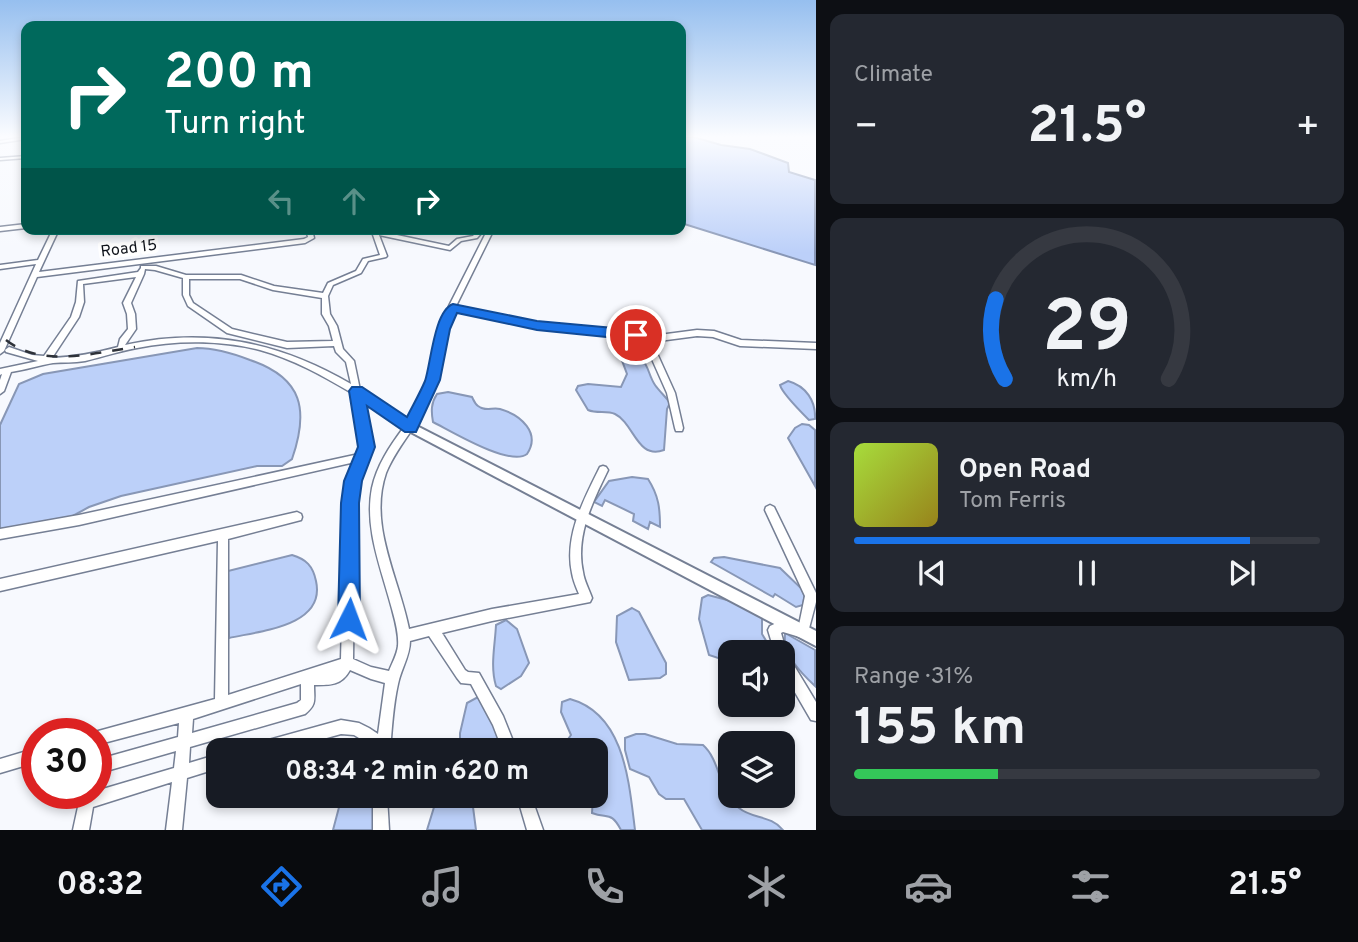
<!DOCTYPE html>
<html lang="en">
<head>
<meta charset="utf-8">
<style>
	:root { --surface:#171b24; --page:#242831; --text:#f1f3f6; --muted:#9ea1a6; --line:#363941; --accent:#1a73e8 }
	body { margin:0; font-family:Overpass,sans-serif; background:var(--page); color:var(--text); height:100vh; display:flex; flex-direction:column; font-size:26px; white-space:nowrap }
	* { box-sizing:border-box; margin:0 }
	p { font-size:23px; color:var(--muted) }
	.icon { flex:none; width:38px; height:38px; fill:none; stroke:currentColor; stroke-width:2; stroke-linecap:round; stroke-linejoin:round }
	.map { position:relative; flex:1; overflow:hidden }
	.panel { display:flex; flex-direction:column; gap:14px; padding:14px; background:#0d0f14; width:542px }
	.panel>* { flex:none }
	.hud { position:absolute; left:21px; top:21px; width:665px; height:214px; border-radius:14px; box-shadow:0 4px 10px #0003; background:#00695c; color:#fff; overflow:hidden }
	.tools { position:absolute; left:718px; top:640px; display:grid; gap:14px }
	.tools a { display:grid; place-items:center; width:77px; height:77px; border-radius:14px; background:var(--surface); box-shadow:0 4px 10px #0003; font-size:35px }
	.speed { position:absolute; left:21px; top:718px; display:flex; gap:14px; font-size:35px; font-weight:700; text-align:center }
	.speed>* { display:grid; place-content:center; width:91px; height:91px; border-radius:50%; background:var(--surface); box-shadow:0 4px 10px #0003; line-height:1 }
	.speed .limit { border:10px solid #d22; background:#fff; color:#111 }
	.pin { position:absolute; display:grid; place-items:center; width:60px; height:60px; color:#fff; margin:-30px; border:4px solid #fff; border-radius:50%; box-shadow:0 2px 7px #0007 }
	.me { position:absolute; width:77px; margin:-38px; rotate:3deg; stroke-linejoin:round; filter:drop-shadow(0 0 5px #0008) }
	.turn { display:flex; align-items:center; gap:24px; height:147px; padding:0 28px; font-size:32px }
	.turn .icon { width:91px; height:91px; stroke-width:2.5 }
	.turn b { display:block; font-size:49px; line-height:60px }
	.lanes { display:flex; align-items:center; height:66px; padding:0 28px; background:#0003; justify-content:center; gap:35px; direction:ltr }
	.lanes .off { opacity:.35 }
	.big { font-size:52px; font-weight:700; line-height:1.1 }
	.panel .card { flex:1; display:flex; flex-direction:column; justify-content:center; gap:10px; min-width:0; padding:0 24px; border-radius:14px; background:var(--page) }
	.panel .dial { align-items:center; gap:0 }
	.dial svg { height:182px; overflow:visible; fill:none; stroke:var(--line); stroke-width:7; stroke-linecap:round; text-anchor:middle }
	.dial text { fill:var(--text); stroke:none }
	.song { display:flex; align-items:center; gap:21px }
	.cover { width:84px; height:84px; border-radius:10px; background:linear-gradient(135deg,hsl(80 70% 55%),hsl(50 70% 35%)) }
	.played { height:7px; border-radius:4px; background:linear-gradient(90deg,var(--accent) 85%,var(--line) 85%) }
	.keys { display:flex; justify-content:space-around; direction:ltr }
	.heat { display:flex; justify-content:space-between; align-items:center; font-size:38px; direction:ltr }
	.charge { height:10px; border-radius:5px; background:linear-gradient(90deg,#34c759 31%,var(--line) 0) }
	.trip { position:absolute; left:206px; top:738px; width:402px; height:70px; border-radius:14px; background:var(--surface); box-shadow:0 4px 10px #0003; font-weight:700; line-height:70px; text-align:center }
	.tab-bar { display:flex; height:112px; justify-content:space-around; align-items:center; background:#090b0e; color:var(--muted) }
	.tab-bar .icon { width:49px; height:49px }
	.tab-bar .selected { color:var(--accent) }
	.tab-bar b { font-size:32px; color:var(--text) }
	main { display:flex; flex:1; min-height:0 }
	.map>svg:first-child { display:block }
	.water { fill:#bcd0f9; stroke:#8897b6; stroke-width:2 }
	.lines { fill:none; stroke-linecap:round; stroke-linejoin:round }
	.minor-casing { stroke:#757f94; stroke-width:3 }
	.tertiary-casing { stroke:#757f94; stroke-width:4 }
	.minor { fill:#fff; fill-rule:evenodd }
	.tertiary { fill:#fff; fill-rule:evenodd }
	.rail { stroke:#2e3239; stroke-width:2.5; stroke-dasharray:11 11; stroke-linecap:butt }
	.route { fill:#1a73e8; stroke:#114b97; stroke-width:2 }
	.labels { text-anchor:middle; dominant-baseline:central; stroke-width:7; stroke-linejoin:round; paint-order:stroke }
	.far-street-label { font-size:16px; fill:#0f131a; stroke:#fff }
</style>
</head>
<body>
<main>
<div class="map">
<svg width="816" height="830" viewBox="0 0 816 830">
	<rect width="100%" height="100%" fill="#f7f9fe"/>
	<!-- water -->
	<g class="water">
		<path d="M681 137H694L721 145 750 149 788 163 789 172 815 180V265L681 223Z"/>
		<path d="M197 348C216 348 232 353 250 360 303 378 309 410 292 459L282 466H257L121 496 89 507 69 518 0 529V425L19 384 43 374Z"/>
		<path d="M627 355C649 354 646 372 655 385 660 392 666 397 670 403L667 409 664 450C637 460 634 423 615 414 607 410 597 414 588 410L576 390 578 386 588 384 621 387 627 374 621 358Z"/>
		<path d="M788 381C806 386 816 401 815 419L809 420C801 412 782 393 780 385Z"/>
		<path d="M448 392 472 397C474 401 475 404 478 406 486 412 492 407 500 409 521 415 541 433 527 454 510 467 451 431 433 422 431 411 431 403 437 394Z"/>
		<path d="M802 424 809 425 815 430V486L788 438 795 428Z"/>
		<path d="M632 477 648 479C659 496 660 509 660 527L650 522 648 529 633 521 634 514 605 500 602 506 594 502 609 481Z"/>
		<path d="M292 555C306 559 313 566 316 581 326 626 260 631 229 638L228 571Z"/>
		<path d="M724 557 780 568 805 592 803 605 796 607 775 594 773 597 711 562 714 558Z"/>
		<path d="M708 595 731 601 762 616V634L770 647 754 651 734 649 718 658 709 655 699 619 702 598Z"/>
		<path d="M632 608 639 612 666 663V674L660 678 629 680 616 642 617 616Z"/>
		<path d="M506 620 517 629 529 663 521 676 501 689 496 686C490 666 495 646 496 625Z"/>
		<path d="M785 633 815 650V686C801 673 782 654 785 633Z"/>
		<path d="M478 697 485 705 505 751H460V733L467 703Z"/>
		<path d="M570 699C625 714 629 783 635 830H621C611 811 608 819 592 813L593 796H597V751H568L566 742 571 735 561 712 562 702Z"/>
		<path d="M636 734H645L677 744 703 745C721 761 718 791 739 808 752 819 771 815 783 830H702L684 799H666L659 794 649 777 630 769 625 750V738Z"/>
		<path d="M342 796H374V830H333Z"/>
		<path d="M441 796H476L473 807 476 830H427L435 804Z"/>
	</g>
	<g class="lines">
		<defs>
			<g id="minor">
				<path d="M24 137H26V139L0 143V141Z"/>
				<path d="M26 156V158L0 160V158Z"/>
				<path d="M26 224V228L0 231V227Z"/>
				<path d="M53 229H59L39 272 304 239 308 237 306 229H312L314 238 305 243 37 277 4 351 0 354V343L36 264 0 269V265L38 260Z"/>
				<path d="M371 229H377L378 231 449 246 457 239 473 236 479 229H485L477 238 461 241 450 250 379 235 387 256 386 257 368 261 361 273 333 285 328 296 330 314 337 326 343 349 354 361 360 390 408 421 417 408 425 390 439 331 449 306 488 229H494L456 306 537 323 659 335 697 330 714 331 741 340 816 343V349L740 346 713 337 697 336 659 341 651 340 675 393 683 428 682 431H676L675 428 667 393 643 339 537 327 454 310C444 335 443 361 435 386 430 400 423 413 415 425L414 430 411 431C402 444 392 458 386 473 368 525 399 578 409 629L492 609 579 594C576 587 573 580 572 573 564 536 584 499 600 467L603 466 606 467 608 470C593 501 575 536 583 572 584 581 589 589 592 598L590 602 492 621 442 633 465 670 468 672 479 673 503 716 517 751H503L493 725 471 684 461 683 457 678 429 636 410 641C410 656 401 669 398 684 393 706 392 728 390 751H375L359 738 354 735 341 734 280 751H247L249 746 254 744 341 720 359 723 369 728 378 734 385 683 371 679 350 670C341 686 330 685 314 685 314 700 317 704 305 714L190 747 189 763 219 754V768L187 778 182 830H166L172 782 93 807 89 830H73L81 793H96V791L174 768 176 751 96 774V760L178 737 179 723 96 745V733H91L215 699 218 541 0 591V579L297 512 301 514 302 517 301 520 228 539V695L341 659 345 503 348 481 355 462 79 525 0 539V529L79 515 359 454C366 436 356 412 352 393 323 376 293 359 260 350 222 340 176 340 137 348 119 351 102 357 85 361 74 363 63 362 53 363 40 365 25 370 11 372L4 391 0 394V380L2 374 0 375V369L38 361 6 352 5 350 9 347 32 355 44 356 71 317 76 302 78 281 138 272 141 268V266H156L186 275H241L274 286 323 293 328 283 356 271 363 259 380 255ZM145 269 155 270 183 278V295L188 306 227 333 287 348 334 346 336 352 346 362 351 384C279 342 207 327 125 345L136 329 135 314 131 303 144 274ZM136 277 123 303 127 314 128 329 120 339 118 347C96 353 75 357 52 358L79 317 84 302 83 284ZM189 279H240L273 290 322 298V314L329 326 333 341 287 342 232 329 193 303 189 295ZM362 399 404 427C390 446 377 465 372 488 364 529 382 570 392 609 395 620 399 634 398 646 397 655 392 663 389 671L371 667 353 659 355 503 358 481 371 447V438ZM301 684V700L297 703 192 733 193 719Z"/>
				<path d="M770 505 774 507 816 593V602L807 636 803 638 783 632 781 633 787 654 816 702V721L811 720 782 670V653H775L768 630 770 626 783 620 799 625 805 596 765 510 766 507Z"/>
				<path d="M37 748V762L0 773V759Z"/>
				<path d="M373 796H387L389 830H373Z"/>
				<path d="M517 796H531L543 830H527Z"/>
			</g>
			<path id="tertiary" d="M411 423 816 631V646L407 430 406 427 407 424Z"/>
		</defs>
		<!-- minor casing -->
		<use href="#minor" class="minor-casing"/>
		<!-- tertiary casing -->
		<use href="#tertiary" class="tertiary-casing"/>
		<!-- minor -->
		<use href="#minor" class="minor"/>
		<!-- tertiary -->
		<use href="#tertiary" class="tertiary"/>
		<!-- rail -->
		<path class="rail" d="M6 340C41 368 94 353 135 347"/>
	</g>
	<!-- sky -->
	<linearGradient id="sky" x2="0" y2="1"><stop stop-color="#96bfef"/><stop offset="0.54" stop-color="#fbfcff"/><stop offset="1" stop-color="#fbfcff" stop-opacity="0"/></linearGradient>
	<rect width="816" height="253" fill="url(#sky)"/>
	<!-- route -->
	<path class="route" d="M453 304 537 321 636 330 643 335 636 340 537 330 457 313 450 329 440 380 416 432H405L367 406 375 447 362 481 359 503 360 619 357 627 349 630 341 627 338 619 341 503 344 481 358 447 349 391 352 387H362L407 417C413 405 420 393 425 381 431 363 434 311 453 304Z"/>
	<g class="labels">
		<!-- far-street labels -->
		<g class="far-street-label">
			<text transform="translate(129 249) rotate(-7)">Road 15</text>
		</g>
	</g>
</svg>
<div class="tools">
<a><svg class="icon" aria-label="sound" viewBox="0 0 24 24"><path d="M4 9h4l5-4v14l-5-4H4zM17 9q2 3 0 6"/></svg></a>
<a><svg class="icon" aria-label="layers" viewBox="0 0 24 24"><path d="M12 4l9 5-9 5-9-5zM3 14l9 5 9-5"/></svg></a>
</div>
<div class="speed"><div class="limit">30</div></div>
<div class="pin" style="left:636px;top:335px;background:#d93025"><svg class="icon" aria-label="arrive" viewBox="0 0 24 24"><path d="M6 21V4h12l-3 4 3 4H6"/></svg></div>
<svg class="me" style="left:349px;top:619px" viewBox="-20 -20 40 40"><path d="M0-17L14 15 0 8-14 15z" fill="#1a73e8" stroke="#fff" stroke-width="4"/></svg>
<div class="trip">08:34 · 2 min · 620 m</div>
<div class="hud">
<div class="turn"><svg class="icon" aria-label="right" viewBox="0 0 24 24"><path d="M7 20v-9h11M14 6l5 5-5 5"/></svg><div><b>200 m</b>Turn right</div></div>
<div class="lanes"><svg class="icon off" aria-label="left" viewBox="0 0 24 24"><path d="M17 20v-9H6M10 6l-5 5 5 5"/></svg><svg class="icon off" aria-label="ahead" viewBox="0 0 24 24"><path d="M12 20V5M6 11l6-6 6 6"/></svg><svg class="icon" aria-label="right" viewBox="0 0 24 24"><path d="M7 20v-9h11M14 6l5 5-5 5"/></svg></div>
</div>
</div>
<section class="panel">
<div class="card"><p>Climate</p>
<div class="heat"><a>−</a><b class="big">21.5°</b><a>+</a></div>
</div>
<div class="card dial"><svg viewBox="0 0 100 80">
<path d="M14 69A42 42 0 1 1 86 69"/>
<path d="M14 69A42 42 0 0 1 10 34" stroke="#1a73e8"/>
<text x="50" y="56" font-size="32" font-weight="700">29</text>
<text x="50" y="72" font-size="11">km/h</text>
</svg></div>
<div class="card">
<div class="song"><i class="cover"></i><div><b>Open Road</b><p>Tom Ferris</p></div></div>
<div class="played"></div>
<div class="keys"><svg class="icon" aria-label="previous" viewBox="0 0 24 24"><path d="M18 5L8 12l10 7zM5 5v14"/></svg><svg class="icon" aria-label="pause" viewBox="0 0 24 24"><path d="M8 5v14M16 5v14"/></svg><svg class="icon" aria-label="next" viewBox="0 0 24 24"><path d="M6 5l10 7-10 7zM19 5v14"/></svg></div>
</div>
<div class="card"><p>Range · 31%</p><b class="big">155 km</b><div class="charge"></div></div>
</section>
</main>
<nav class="tab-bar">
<b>08:32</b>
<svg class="icon selected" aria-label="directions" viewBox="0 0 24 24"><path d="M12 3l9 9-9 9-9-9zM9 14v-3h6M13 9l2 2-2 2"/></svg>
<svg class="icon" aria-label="music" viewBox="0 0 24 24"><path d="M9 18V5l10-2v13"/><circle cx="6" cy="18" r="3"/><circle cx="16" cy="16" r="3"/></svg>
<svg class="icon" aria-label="phone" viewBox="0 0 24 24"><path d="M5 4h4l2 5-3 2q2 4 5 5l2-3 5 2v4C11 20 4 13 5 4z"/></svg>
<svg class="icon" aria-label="climate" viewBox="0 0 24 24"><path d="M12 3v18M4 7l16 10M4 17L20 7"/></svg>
<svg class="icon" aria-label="car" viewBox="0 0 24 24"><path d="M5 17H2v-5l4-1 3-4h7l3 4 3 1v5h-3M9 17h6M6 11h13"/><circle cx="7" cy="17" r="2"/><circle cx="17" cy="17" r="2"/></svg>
<svg class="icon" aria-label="filters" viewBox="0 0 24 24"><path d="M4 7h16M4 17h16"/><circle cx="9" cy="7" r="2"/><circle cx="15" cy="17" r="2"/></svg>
<b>21.5°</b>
</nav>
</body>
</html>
